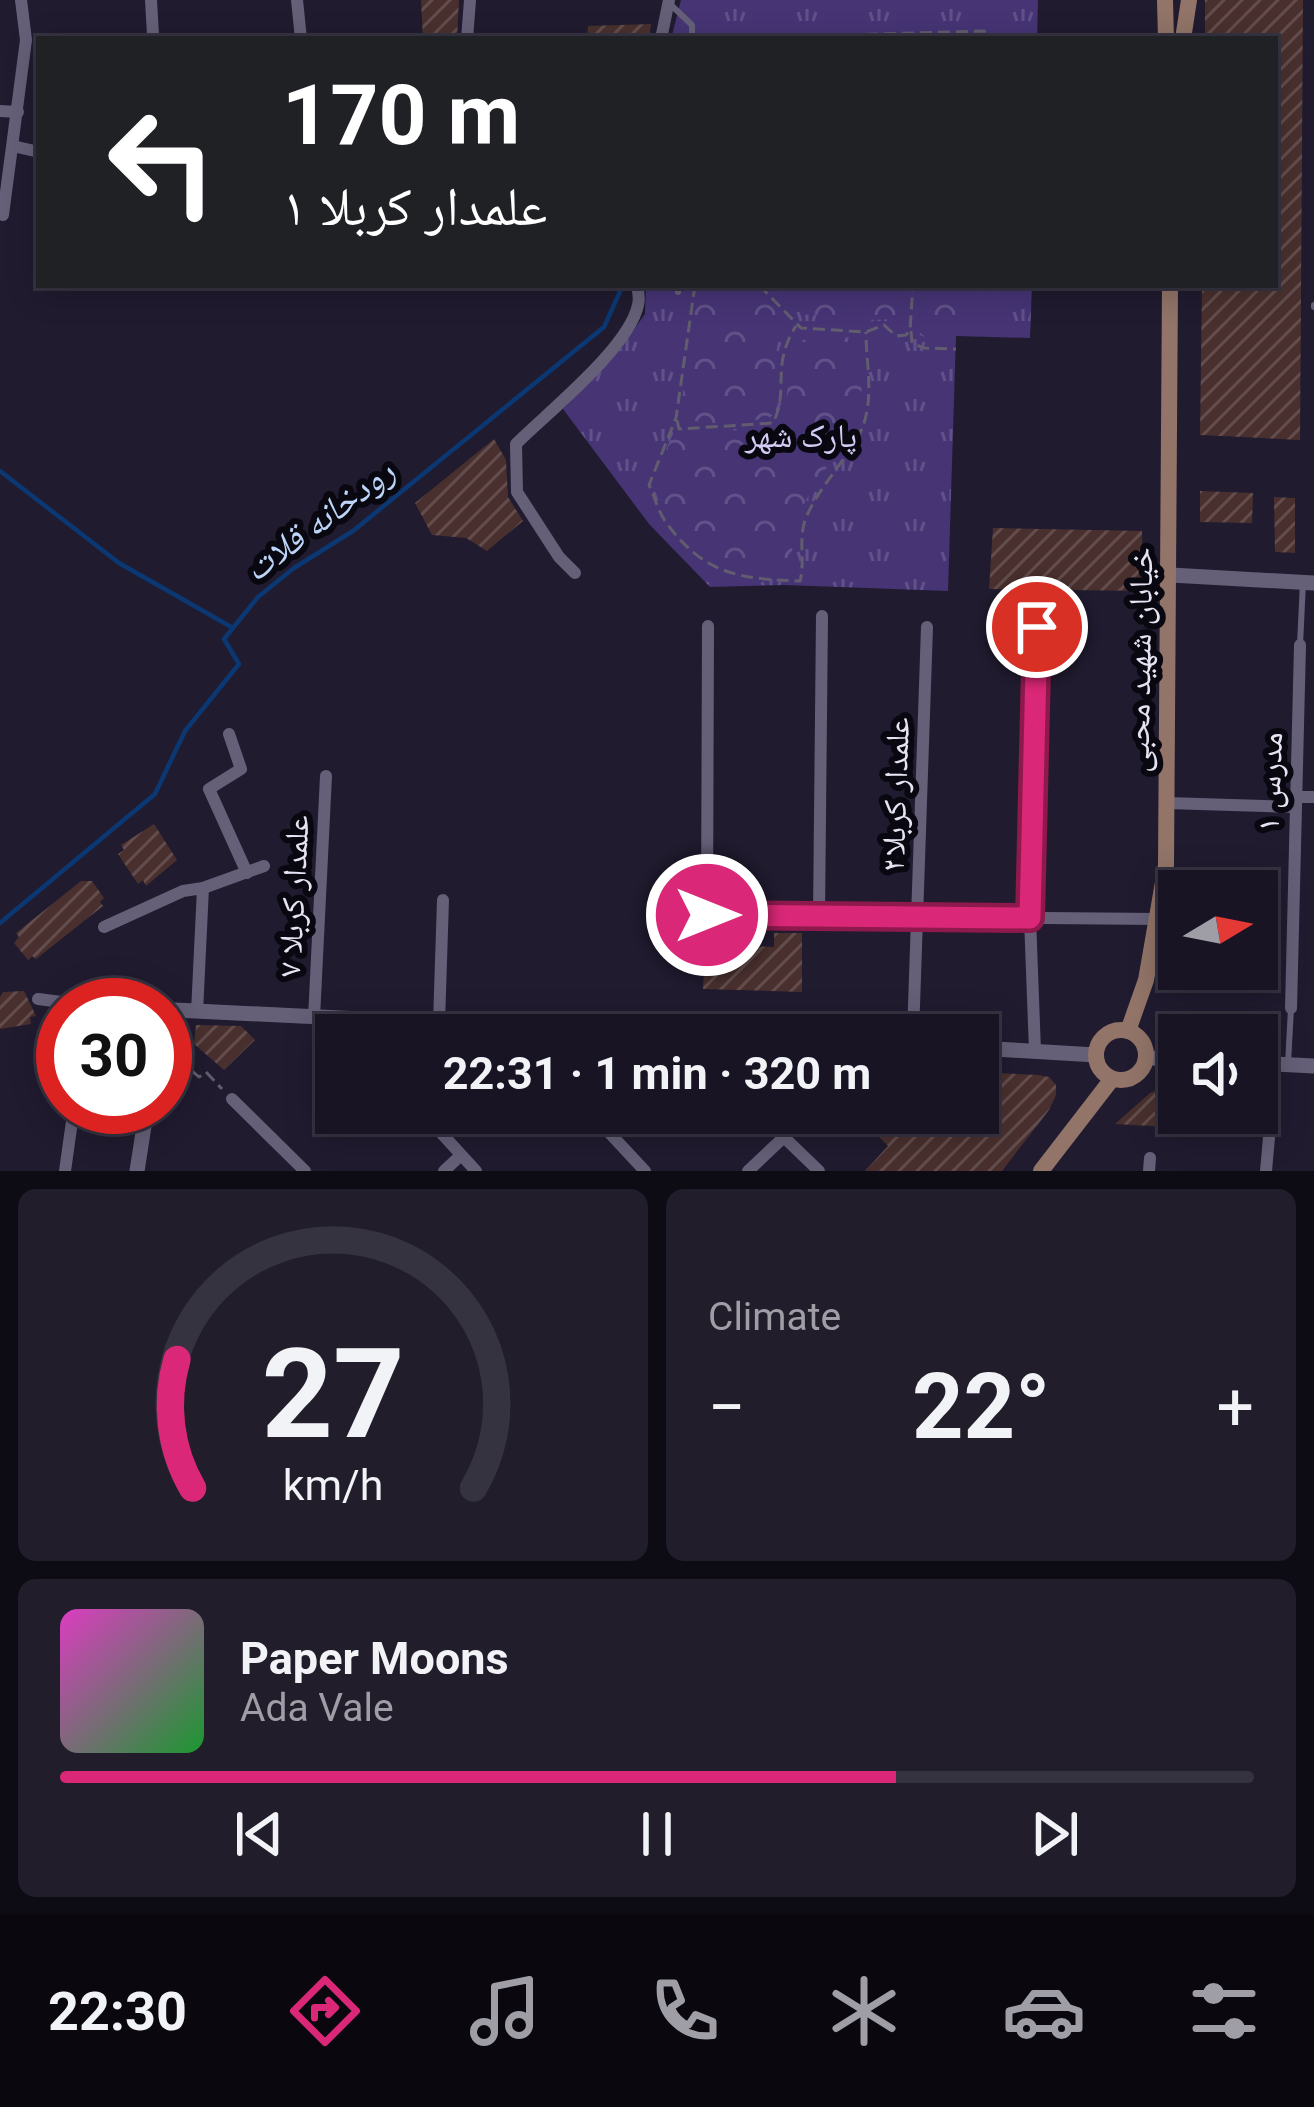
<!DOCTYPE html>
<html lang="en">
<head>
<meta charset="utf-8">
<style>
	:root { --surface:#181423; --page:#211d2b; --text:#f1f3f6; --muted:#9f9ea6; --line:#363341; --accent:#db2777 }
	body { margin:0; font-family:Roboto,"Noto Naskh Arabic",sans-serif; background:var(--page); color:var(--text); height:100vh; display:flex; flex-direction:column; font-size:45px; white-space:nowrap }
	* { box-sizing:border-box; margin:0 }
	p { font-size:39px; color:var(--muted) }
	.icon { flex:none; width:66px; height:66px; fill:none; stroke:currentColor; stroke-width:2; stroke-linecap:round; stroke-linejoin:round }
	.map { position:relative; height:1171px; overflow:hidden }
	.details { display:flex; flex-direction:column; gap:18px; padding:18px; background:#0d0b13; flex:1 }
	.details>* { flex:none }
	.guide { position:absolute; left:36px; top:36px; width:1242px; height:252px; border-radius:0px; box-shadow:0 6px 30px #0003,0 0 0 3px var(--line); background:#202124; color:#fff; overflow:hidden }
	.needle { width:78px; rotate:80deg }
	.fabs { position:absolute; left:1158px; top:870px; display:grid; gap:24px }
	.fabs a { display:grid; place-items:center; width:120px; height:120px; border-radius:0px; background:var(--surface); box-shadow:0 6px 30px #0003,0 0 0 3px var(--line); font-size:60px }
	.speed { position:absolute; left:36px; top:978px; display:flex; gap:24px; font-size:60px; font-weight:700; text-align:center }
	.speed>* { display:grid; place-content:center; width:156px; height:156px; border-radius:50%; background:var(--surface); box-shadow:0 6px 30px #0003,0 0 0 3px var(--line); line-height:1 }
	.speed .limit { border:18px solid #d22; background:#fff; color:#111 }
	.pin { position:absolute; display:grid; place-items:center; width:102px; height:102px; color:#fff; margin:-51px; border:6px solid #fff; border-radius:50%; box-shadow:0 3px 12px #0007 }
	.me { position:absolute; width:132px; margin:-66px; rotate:90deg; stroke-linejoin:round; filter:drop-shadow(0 0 9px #0008) }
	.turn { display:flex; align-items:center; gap:42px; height:252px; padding:0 48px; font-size:54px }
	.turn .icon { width:156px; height:156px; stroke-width:2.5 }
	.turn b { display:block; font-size:84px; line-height:102px }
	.big { font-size:90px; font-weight:700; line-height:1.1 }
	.details .widget { flex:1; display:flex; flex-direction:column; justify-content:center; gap:18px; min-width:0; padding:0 42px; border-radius:18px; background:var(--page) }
	.details .dial { align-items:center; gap:0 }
	.dial svg { height:312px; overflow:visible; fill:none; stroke:var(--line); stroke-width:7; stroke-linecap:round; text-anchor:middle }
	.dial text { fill:var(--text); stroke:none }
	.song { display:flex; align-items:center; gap:36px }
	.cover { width:144px; height:144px; border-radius:18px; background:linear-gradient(135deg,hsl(310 70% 55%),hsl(130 70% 35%)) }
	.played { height:12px; border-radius:6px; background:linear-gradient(90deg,var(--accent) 70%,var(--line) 70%) }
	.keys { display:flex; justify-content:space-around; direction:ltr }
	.heat { display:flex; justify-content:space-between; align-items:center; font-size:66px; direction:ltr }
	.details .tiles { flex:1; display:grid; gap:18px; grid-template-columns:1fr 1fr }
	.widget:last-child { grid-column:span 2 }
	.trip { position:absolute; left:315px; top:1014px; width:684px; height:120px; border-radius:0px; background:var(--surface); box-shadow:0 6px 30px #0003,0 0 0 3px var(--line); font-weight:700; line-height:120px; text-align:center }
	.menu { display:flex; height:192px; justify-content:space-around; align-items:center; background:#0a080e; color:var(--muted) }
	.menu .icon { width:84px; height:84px }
	.menu .on { color:var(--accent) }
	.menu b { font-size:54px; color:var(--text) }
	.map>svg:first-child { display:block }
	.grass { fill:url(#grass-tufts) }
	.forest { fill:url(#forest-crowns) }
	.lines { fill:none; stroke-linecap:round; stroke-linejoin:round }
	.stream { stroke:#0b3872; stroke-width:4.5 }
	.building { fill:url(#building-hatch) }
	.path { stroke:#615d6f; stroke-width:3; stroke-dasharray:12 6; stroke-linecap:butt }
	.service { stroke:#656078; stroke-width:6 }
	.minor { stroke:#656078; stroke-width:12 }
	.tertiary { stroke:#656078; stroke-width:15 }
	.secondary { stroke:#927468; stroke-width:16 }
	.route-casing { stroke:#8e194d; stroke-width:30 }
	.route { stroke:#db2777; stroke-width:21 }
	.labels { text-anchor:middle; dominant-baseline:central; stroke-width:12; stroke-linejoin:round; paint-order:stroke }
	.park-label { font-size:33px; fill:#d2cbf3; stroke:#090710 }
	.street-label { font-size:33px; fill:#e6e4f2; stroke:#090710 }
	.water-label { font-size:36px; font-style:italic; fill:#bcd4f7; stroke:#090710 }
</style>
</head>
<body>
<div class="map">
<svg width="1314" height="1171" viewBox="0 0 1314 1171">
	<defs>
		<pattern id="grass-tufts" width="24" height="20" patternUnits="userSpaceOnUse" patternTransform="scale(3)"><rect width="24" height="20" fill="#463475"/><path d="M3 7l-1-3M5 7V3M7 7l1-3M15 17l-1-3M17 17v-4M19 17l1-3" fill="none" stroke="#615189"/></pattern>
		<pattern id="forest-crowns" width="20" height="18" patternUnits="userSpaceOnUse" patternTransform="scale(3)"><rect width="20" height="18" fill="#463475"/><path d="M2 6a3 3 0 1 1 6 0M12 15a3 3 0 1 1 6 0" fill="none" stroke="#615189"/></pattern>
		<pattern id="building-hatch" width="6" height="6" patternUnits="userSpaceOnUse" patternTransform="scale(3)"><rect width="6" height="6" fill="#49302e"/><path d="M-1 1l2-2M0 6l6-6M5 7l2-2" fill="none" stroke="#634e4d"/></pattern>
	</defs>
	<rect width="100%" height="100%" fill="#201b2f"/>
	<!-- grass -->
	<g class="grass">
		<path d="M681 0H1038L1037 39H671Z"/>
		<path d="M646 285H1032L1030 338 956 336 948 591 785 585 710 587 649 524 563 409 621 348 645 314Z"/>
	</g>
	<!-- forest -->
	<g class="forest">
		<path d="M701 285H753L779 315 781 325 775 359 774 414 768 419 710 424 689 420 681 410 690 333Z"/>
		<path d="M773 285H908L906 319 860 320 802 314Z"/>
		<path d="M916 285H964L961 330C946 340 938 345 920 335L914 306Z"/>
		<path d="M813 336 861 338C861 357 864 376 861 394 853 440 816 476 797 518 788 537 797 554 787 572 767 573 739 572 720 564 694 554 656 511 659 482 660 467 666 449 672 436L679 434 771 428C795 410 784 373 792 345Z"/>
	</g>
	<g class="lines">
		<!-- stream -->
		<g class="stream">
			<path d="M0 471 119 563 233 628"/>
			<path d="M0 923 155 794 185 731 239 664 224 639 258 597 294 568 353 531 604 327 623 285"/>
		</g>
	</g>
	<!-- building -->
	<g class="building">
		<path d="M421 0H459L457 39H423Z"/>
		<path d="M1205 0H1303L1300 440 1200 435 1202 285H1275V39H1205Z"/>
		<path d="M651 24 649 39H587L588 26Z"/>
		<path d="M494 439 506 460 508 497 523 521 487 551 466 538 432 535 415 503Z"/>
		<path d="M1200 491 1253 493 1252 523 1200 522Z"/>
		<path d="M1274 497 1295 498V553L1275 552Z"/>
		<path d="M993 528 1142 531 1143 591 989 589Z"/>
		<path d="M154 824 177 860 146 886 143 880 138 884 118 854 124 850 121 845Z"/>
		<path d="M81 881H92L104 898 100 902 103 906 36 959 32 956 28 960 14 943 19 937 16 933Z"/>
		<path d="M774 933H802V992L703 989 705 944 774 947Z"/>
		<path d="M24 991 36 1016 30 1017 31 1024 0 1029V997L3 992Z"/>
		<path d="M196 1025 241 1026 255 1040 224 1070 194 1044Z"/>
		<path d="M978 1072 1038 1075 1049 1077 1056 1085V1095L1049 1110 1002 1171H865L888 1146 870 1127 884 1113H978Z"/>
		<path d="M1179 1082V1113H1208L1207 1129 1115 1124 1150 1093Z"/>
	</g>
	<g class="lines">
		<!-- path -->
		<g class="path">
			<path d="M704 39 984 31 997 39"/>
			<path d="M695 285 676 418 649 485C655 497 658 511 665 521 703 574 738 579 800 581 805 563 799 542 804 524 813 492 852 455 863 426 874 396 866 363 866 332"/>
			<path d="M759 285 801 328 866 332 884 325 896 336 906 335 910 330 913 285"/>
			<path d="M911 331 912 343 924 348 956 349"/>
			<path d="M677 420 679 429 773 423C790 389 770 367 796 326"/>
			<path d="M165 1047 199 1077 206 1072 222 1089"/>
		</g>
		<!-- service -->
		<g class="service">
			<path d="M671 5 692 25V39"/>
			<path d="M678 292V285"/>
			<path d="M1314 305V307"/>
			<path d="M1300 645 1303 582"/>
			<path d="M1288 1064 1291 1008"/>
			<path d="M1270 1123 1273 1064"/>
		</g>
		<!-- minor -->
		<g class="minor">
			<path d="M151 0 153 35"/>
			<path d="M297 0 301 39"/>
			<path d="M467 39 470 0"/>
			<path d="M661 39 669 0"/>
			<path d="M0 111 18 112"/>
			<path d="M13 146 39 152"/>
			<path d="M3 215 26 40 21 0"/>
			<path d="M575 573 559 557 517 492 516 444C548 412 629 348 638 305 640 298 638 292 637 285"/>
			<path d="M708 626 707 915 1159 919"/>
			<path d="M229 734 241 769 209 789 247 873"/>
			<path d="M1295 797H1314"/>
			<path d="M1167 803 1295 807"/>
			<path d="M819 916 822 616"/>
			<path d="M104 927 183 891 203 888 264 866"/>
			<path d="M38 999 85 1005"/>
			<path d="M1291 1008 1300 645"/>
			<path d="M197 1012 203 888"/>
			<path d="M314 1018 326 776"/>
			<path d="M439 1023 443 900"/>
			<path d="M913 1035 927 627"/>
			<path d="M1035 1051 1030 918 1038 627"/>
			<path d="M232 1099 305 1171"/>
			<path d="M423 1113 476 1171"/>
			<path d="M591 1113 645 1171"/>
			<path d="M759 1113 819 1171"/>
			<path d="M65 1171 74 1107"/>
			<path d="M444 1171 461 1155"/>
			<path d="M748 1171 783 1138"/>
			<path d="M1149 1171 1150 1158"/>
			<path d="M1266 1171 1270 1126"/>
		</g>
		<!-- tertiary -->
		<g class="tertiary">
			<path d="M1171 575 1314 583"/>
			<path d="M165 1014 175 1010 688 1035"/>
			<path d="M978 1048 1096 1055"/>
			<path d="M1146 1058 1179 1059"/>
			<path d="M1257 1063 1314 1066"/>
			<path d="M137 1171 147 1107"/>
		</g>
		<!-- secondary -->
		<g class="secondary">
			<path d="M1165 0 1166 39"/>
			<path d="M1183 39 1189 0"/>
			<circle cx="1121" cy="1055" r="25"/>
			<path d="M1128 1031 1146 980 1166 865 1170 285"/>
			<path d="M1041 1171 1112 1079"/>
		</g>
	</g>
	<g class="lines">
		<defs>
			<path id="route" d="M707 915 1030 918 1037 627"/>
		</defs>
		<!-- route casing -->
		<use href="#route" class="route-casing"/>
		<!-- route -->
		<use href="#route" class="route"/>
	</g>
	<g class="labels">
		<!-- park labels -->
		<g class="park-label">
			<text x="801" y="435">پارک شهر</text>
		</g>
		<!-- street labels -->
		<g class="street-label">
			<text transform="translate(1139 660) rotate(-89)">خیابان شهید محبی</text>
			<text transform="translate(1269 782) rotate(-88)">مدرس ۱</text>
			<text transform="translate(895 794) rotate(-88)">علمدار کربلا۳</text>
			<text transform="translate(293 896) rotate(-87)">علمدار کربلا ۷</text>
		</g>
		<!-- water labels -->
		<g class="water-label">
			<text transform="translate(319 520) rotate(-37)">رودخانه قلات</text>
		</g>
	</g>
</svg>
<div class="fabs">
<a><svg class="needle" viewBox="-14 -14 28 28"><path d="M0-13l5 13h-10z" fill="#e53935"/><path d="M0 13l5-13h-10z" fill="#9f9ea6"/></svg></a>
<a><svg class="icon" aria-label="sound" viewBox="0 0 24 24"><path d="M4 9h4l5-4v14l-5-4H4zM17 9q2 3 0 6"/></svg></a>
</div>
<div class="speed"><div class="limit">30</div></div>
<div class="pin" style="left:1037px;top:627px;background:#d93025"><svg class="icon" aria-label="arrive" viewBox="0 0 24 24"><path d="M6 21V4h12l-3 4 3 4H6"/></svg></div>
<svg class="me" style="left:707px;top:915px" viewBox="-20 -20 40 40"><circle r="17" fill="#db2777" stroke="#fff" stroke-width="3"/><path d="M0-11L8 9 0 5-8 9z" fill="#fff"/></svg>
<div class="trip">22:31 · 1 min · 320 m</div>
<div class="guide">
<div class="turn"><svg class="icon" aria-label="left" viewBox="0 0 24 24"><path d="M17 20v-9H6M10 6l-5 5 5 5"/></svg><div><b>170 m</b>علمدار کربلا ۱</div></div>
</div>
</div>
<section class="details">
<div class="tiles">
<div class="widget dial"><svg viewBox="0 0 100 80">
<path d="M14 69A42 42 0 1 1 86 69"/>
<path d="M14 69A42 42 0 0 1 10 36" stroke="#db2777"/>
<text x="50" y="56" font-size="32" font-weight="700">27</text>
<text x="50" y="72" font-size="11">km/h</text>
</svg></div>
<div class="widget"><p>Climate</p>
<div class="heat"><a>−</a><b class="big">22°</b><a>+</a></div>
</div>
<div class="widget">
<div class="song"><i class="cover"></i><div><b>Paper Moons</b><p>Ada Vale</p></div></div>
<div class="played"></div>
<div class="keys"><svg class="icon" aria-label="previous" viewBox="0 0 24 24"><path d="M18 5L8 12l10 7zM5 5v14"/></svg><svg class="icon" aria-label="pause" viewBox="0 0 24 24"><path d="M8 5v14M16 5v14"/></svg><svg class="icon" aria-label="next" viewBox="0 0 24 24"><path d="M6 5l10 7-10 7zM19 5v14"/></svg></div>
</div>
</div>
</section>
<nav class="menu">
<b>22:30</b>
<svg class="icon on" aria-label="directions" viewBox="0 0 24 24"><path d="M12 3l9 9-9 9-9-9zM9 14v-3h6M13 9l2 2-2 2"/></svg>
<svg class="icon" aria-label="music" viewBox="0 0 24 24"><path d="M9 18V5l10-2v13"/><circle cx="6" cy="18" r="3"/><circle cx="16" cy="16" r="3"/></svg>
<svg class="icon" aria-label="phone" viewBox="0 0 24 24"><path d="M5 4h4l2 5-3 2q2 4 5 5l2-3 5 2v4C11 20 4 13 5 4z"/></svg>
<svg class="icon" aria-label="climate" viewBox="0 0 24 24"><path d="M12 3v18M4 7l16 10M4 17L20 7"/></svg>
<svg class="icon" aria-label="car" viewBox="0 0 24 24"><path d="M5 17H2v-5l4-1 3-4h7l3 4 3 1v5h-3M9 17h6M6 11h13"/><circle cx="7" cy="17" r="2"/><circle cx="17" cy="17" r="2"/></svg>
<svg class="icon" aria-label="filters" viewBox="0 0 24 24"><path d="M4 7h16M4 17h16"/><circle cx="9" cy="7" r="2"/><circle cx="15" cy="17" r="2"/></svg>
</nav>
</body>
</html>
